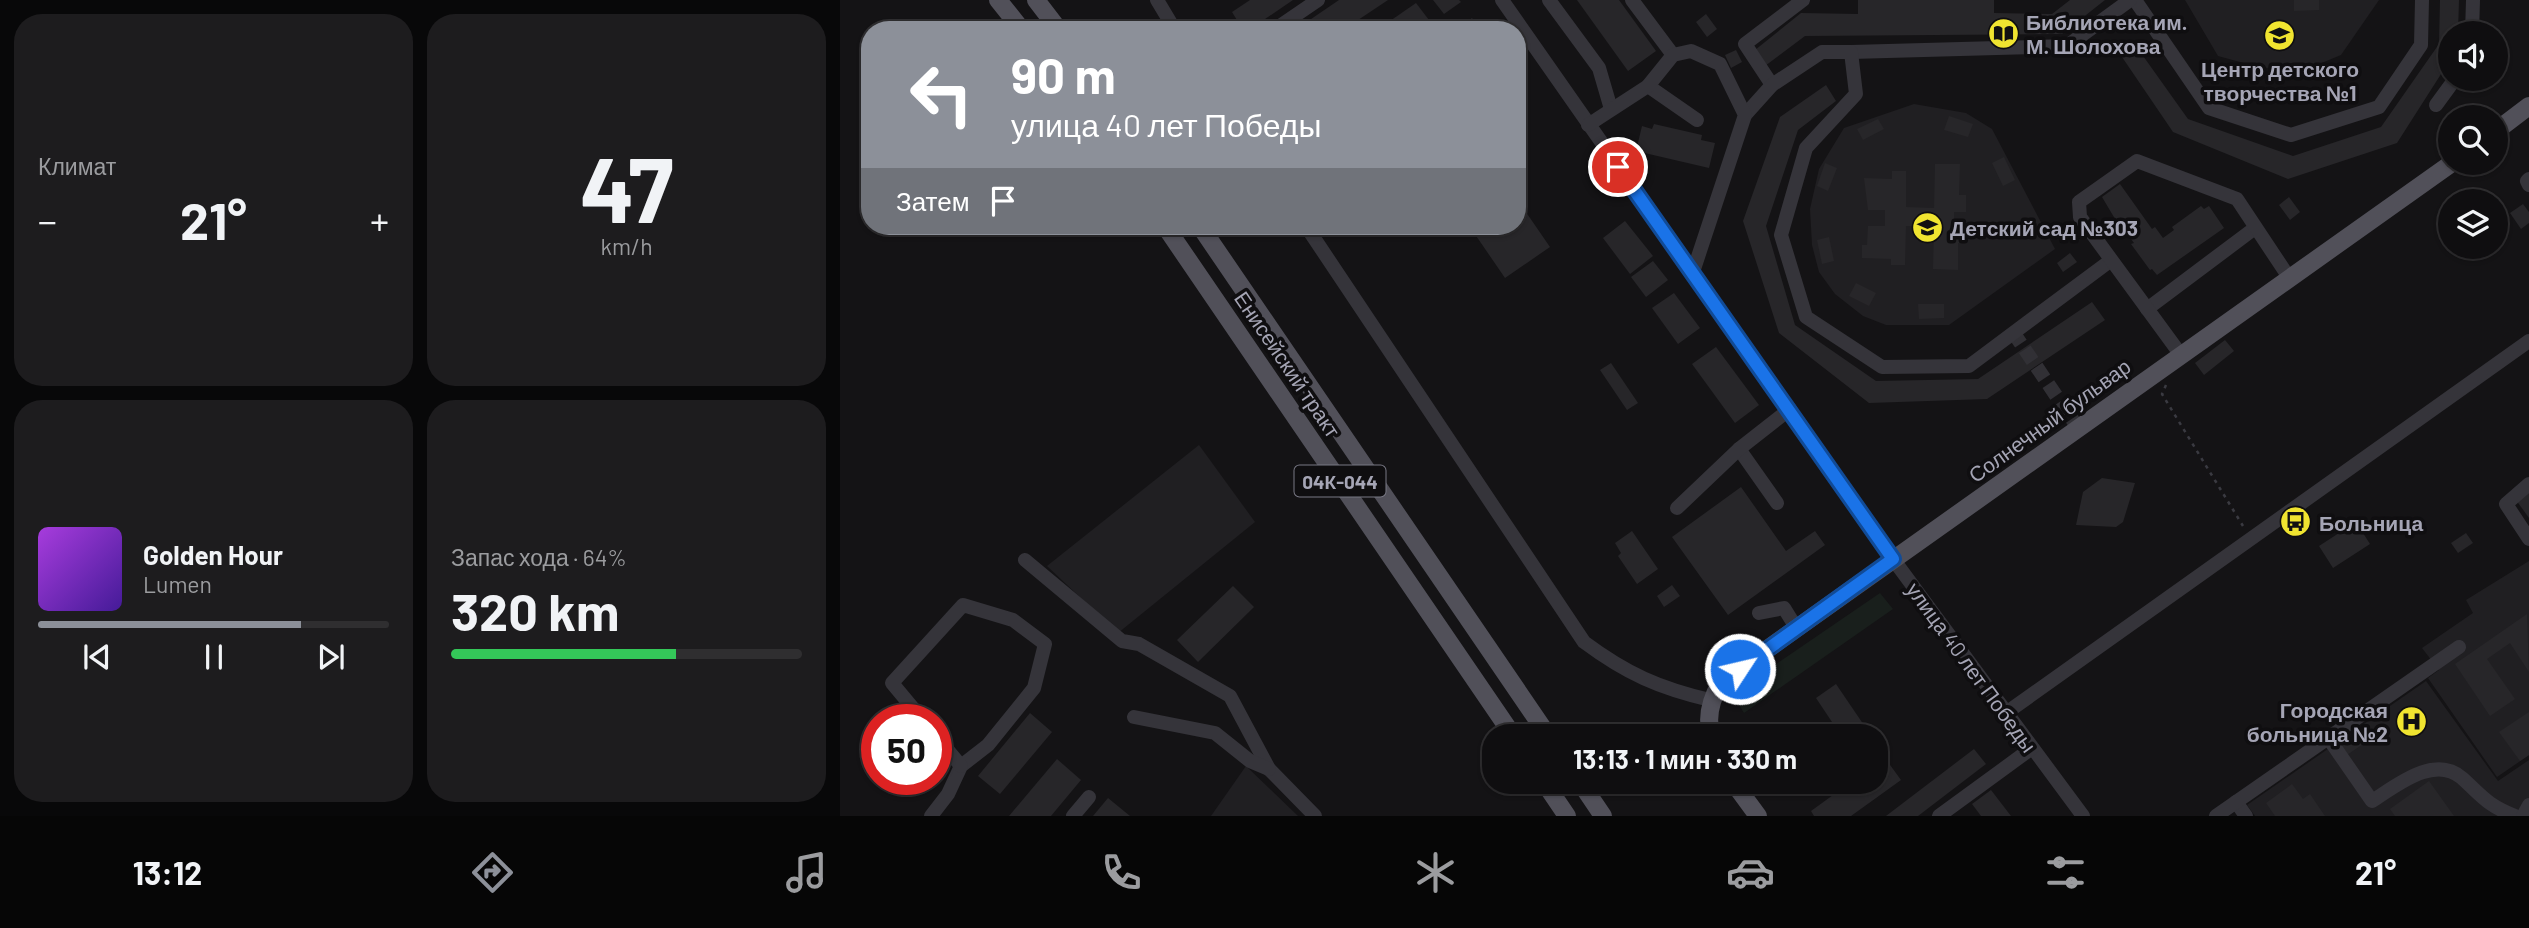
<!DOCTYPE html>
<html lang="ru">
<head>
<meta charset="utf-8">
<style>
	:root { --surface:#0f0e10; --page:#1d1c1e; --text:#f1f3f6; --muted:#9b9c9f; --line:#2f2e30; --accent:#8c9099 }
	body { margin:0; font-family:Barlow,sans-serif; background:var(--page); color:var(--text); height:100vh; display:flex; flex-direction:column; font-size:26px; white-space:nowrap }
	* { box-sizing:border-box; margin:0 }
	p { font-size:23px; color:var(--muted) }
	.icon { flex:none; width:38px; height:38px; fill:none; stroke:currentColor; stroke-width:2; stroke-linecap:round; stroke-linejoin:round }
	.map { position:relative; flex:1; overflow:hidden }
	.side { display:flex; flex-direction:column; gap:14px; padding:14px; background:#080809; width:840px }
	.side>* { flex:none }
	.hud { position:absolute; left:21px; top:21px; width:665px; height:214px; border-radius:28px; box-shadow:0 2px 5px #0004,0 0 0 2px var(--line); background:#8c9099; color:#fff; overflow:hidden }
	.controls { position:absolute; left:1598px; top:21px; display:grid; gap:14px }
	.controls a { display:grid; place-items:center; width:70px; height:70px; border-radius:50%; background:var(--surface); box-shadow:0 2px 5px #0004,0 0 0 2px var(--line); font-size:35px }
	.speed { position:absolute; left:21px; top:704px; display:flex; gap:14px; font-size:35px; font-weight:700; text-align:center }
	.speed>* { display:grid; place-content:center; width:91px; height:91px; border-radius:50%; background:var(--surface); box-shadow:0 2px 5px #0004,0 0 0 2px var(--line); line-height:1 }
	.speed .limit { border:10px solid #d22; background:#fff; color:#111 }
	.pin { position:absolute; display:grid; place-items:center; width:60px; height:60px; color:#fff; margin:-30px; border:4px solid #fff; border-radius:50%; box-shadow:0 2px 7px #0007 }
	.me { position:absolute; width:77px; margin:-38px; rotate:55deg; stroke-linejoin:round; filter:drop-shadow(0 0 5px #0008) }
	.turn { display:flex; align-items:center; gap:24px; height:147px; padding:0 35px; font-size:32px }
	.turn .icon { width:91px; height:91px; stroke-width:2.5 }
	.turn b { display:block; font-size:49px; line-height:60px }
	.then { display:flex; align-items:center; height:66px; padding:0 35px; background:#0003; gap:14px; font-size:26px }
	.big { font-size:52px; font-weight:700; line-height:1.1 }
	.side .tile { flex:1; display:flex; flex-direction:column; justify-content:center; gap:10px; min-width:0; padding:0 24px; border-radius:28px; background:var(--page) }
	.side .dial { align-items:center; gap:0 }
	.dial b { font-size:91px; line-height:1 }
	.song { display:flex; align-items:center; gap:21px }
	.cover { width:84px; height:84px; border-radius:10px; background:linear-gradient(135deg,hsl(280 70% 55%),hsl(260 70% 35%)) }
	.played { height:7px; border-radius:4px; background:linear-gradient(90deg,var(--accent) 75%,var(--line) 75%) }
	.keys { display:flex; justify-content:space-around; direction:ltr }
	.heat { display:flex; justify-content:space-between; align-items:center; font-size:38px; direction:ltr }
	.charge { height:10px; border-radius:5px; background:linear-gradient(90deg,#34c759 64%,var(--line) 0) }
	.side .tiles { flex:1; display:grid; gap:14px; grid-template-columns:repeat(2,1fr) }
	.trip { position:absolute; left:642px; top:724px; width:406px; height:70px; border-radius:28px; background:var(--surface); box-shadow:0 2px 5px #0004,0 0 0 2px var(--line); font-weight:700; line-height:70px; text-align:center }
	.tabs { display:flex; height:112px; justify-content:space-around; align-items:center; background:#060606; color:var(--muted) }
	.tabs .icon { width:49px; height:49px }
	.tabs .current { color:var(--accent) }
	.tabs b { font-size:32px; color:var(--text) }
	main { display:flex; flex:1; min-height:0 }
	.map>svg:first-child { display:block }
	.built { fill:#201f22 }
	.green { fill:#191f1c }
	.building { fill:#272629 }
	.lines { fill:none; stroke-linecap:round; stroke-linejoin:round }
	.minor-tunnel { stroke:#313035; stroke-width:14; stroke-dasharray:14 7; stroke-linecap:butt }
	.path { stroke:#3a3a41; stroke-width:2.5; stroke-dasharray:3.5 5; stroke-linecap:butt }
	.minor { stroke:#35343a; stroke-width:14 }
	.major { stroke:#515059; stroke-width:18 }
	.route-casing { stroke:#114b97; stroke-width:18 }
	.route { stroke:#1a73e8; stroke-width:12 }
	.labels { text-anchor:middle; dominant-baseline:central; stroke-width:7; stroke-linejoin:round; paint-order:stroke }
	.shield { fill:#0f0e10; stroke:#787884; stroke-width:2 }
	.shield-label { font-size:19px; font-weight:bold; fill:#a5a5b5 }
	.poi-label { font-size:21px; font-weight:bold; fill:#a5a5b5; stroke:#0f0e10; text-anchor:start }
	.street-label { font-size:21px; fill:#a5a5b5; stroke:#0f0e10 }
</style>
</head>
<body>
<main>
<section class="side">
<div class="tiles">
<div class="tile"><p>Климат</p>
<div class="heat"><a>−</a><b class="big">21°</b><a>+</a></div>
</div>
<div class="tile dial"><b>47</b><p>km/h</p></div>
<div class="tile">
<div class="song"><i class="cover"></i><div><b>Golden Hour</b><p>Lumen</p></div></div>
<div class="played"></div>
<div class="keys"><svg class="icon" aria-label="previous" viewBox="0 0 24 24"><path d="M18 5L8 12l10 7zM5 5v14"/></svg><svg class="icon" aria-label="pause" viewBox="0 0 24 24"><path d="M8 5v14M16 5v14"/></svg><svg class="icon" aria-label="next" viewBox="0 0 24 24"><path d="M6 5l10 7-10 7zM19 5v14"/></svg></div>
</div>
<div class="tile"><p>Запас хода · 64%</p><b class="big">320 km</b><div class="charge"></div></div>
</div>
</section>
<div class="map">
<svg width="1689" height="816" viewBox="0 0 1689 816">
	<rect width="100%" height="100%" fill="#141315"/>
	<!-- built -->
	<g class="built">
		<path d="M1345 0H1539L1501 55 1472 67 1422 68 1378 56Z"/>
		<path d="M1074 104 1126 113 1152 129 1215 249 1109 325H1046L1023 316 995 294 979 272 972 245 970 209 979 169 1004 128Z"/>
		<path d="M359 445 415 522 278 633 207 566Z"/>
		<path d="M1689 561V755L1657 777 1588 678 1599 670 1582 648 1633 613 1626 600Z"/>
		<path d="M1586 681 1658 781 1689 760V816H1415L1407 805Z"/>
		<path d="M406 766 458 816H371Z"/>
	</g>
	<!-- green -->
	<path class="green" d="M1040 593 1053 609 904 713 896 700 904 686Z"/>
	<!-- building -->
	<g class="building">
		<path d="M410 0H453L409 30H403L392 12Z"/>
		<path d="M499 0H548L503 30H455Z"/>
		<path d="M593 0H619L621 2 604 14Z"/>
		<path d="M737 0H779L816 51 788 71Z"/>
		<path d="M1018 0H1154V13L1212 14 1230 0H1265L1222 34 965 36 925 66 915 50 961 13 1018 14Z"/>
		<path d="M1454 0H1479V10L1454 11Z"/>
		<path d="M1600 0H1619L1618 33H1610V60L1557 143 1448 179 1333 132 1282 57 1296 46 1348 119 1453 156 1541 127 1599 44Z"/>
		<path d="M576 3 592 24 584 30H537Z"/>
		<path d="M866 14 877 29 867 37 856 22Z"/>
		<path d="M632 18 641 30H615Z"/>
		<path d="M896 50 902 62 891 68 885 55Z"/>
		<path d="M986 85 996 101 958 130 926 226 955 325 1036 381 1138 379 1252 302 1265 320 1147 399 1029 403 939 333 903 221 940 117Z"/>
		<path d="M1109 116 1133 124 1128 137 1104 130Z"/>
		<path d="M1038 119 1044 129 1023 140 1017 129Z"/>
		<path d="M814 124 862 135 861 140 875 143 869 168 796 151 802 126 812 129Z"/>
		<path d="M1164 157 1175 180 1163 186 1152 163Z"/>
		<path d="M985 163 997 168 988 191 977 186Z"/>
		<path d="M1095 164H1120L1119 195H1126V212H1114V224L1126 225V243H1118V270L1093 269 1094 226H1066L1065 265H1051V259L1022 258V245H1027L1028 226H1045V210H1028L1024 178 1052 179V171H1066V207L1094 208Z"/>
		<path d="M1280 184 1312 229 1315 227 1323 238 1334 230 1332 227 1361 206 1364 209 1369 206 1384 228 1317 275 1312 269 1310 270 1291 244 1294 243 1286 232 1284 234 1262 197Z"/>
		<path d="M1449 197 1460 212 1450 220 1439 205Z"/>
		<path d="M677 199 710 247 665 278 630 227 677 226Z"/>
		<path d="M1683 204 1689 212V223L1681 229 1670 213Z"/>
		<path d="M785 221 813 256 790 274 763 238Z"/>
		<path d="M989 237 994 261 982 264 977 240Z"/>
		<path d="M1230 253 1237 262 1223 272 1217 263Z"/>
		<path d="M813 261 828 280 806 297 791 277Z"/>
		<path d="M1016 283 1036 293 1029 306 1009 296Z"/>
		<path d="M834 293 860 328 838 344 812 308Z"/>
		<path d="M1078 304H1104V318L1079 319Z"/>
		<path d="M1385 340 1394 351 1364 375 1355 363Z"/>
		<path d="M876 347 919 405 895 423 852 364Z"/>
		<path d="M771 363 798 403 787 410 760 370Z"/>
		<path d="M1262 478 1295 483 1283 522 1276 527 1236 525 1243 492Z"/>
		<path d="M901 487 946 551 975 531 985 545 888 615 832 537Z"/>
		<path d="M1689 491V518L1676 500Z"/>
		<path d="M1516 522 1530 544 1493 568 1479 546Z"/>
		<path d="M792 531 818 569 797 584 778 556 781 553 775 543Z"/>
		<path d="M1626 533 1633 543 1618 553 1611 543Z"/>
		<path d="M832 585 840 596 824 607 817 596Z"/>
		<path d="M393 586 414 607 358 662 337 640Z"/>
		<path d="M1687 614 1689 672 1670 643 1647 659 1675 699 1650 716 1615 664Z"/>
		<path d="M996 684 1032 737H1002L976 698Z"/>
		<path d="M1689 712V755L1680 761 1659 732Z"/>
		<path d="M190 713 212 732 160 794 138 776Z"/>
		<path d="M1516 735 1523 744 1507 755 1500 745Z"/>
		<path d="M1134 749 1146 764 1078 816H1046Z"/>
		<path d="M1045 758 1061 780 1011 816H974L971 811 1011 782H1036V764Z"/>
		<path d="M217 759 241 780 211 816H169Z"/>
		<path d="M1589 781 1614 816H1555L1550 809Z"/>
		<path d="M1452 784 1463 799 1470 794 1485 816H1435L1426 803Z"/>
		<path d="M1151 790 1171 816H1141L1132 804Z"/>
		<path d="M268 798 290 816H253Z"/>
	</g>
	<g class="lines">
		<!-- minor-tunnel -->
		<path class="minor-tunnel" d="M1173 332 1238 428"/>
		<!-- path -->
		<path class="path" d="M1326 385 1322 394 1403 526"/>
		<!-- minor -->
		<g class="minor">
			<path d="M317 0 335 30"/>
			<path d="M662 0 1053 559 1243 816"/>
			<path d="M709 0 759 68 771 109"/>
			<path d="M792 0 833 55"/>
			<path d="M1295 0 1369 108 1451 135 1539 107 1581 45 1582 0"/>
			<path d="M434 30 478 0"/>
			<path d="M1632 33 1633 0"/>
			<path d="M1011 52 1227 46 1290 0"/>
			<path d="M932 85 905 44 963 0"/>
			<path d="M808 86 857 120"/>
			<path d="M1596 105 1615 79"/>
			<path d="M905 115 932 85 982 52H1011L1016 94 966 148 941 235 966 317 1042 367 1129 366 1270 261"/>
			<path d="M748 125 808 86 833 55 851 51 880 64 905 115 853 272"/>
			<path d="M1689 179 1687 181 1689 185"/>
			<path d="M466 226 744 642C787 674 819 688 870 700"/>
			<path d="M1307 309 1415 228"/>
			<path d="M1341 355 1240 217 1239 202 1297 161 1397 199 1450 279"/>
			<path d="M899 449 937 503"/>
			<path d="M1689 484 1666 504 1689 539"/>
			<path d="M837 508 899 449 950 409"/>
			<path d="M185 560 282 641 299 644 390 696 429 769 475 816"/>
			<path d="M919 613 944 608 957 629"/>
			<path d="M1166 713 1689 341"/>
			<path d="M294 717 375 733 410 761 429 769"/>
			<path d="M82 719 52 683 123 605 173 620 205 644 194 688 148 745 121 766 108 794 91 816"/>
			<path d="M96 736 121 766"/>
			<path d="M1489 739 1532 801C1556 786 1594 754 1622 778 1643 797 1647 805 1675 816"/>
			<path d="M1396 802 1406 816"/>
			<path d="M233 816 249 797"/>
			<path d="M1099 816 1192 748"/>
			<path d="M1376 816 1619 647"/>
			<path d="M1683 816 1689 805"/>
		</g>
		<!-- major -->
		<g class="major">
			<path d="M158 0 182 30"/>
			<path d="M196 0 219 30"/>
			<path d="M1656 131 1689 106"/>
			<path d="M325 226 674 737"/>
			<path d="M360 226 709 737"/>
			<path d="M872 737C865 717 871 699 881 682L1612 163"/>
			<path d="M704 782 727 816"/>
			<path d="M740 782 763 816"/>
			<path d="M893 782 918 816"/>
		</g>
	</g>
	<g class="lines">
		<defs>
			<path id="route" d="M778 167 1053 559 900 669"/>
		</defs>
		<!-- route casing -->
		<use href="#route" class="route-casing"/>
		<!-- route -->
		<use href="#route" class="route"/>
	</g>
	<!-- icons -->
	<defs>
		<symbol id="library-disc" viewBox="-11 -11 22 22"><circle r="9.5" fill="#f0e430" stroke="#0f0e10"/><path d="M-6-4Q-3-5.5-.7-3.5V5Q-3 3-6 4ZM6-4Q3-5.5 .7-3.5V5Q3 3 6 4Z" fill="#111"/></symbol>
		<symbol id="school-disc" viewBox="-11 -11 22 22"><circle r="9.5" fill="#f0e430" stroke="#0f0e10"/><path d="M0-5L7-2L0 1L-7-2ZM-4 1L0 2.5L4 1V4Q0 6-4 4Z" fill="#111"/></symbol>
		<symbol id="bus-disc" viewBox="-11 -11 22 22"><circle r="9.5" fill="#f0e430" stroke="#0f0e10"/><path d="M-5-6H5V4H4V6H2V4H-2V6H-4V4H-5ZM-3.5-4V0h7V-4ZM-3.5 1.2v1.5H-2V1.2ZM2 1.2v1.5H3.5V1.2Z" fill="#111"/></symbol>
		<symbol id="hospital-disc" viewBox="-11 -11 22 22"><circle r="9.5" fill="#f0e430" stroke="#0f0e10"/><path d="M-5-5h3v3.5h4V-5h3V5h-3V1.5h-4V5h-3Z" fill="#111"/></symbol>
	</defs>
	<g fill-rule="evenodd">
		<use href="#library-disc" x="1146" y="16" width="35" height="35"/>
		<use href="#school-disc" x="1422" y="18" width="35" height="35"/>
		<use href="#school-disc" x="1070" y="210" width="35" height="35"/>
		<use href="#bus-disc" x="1438" y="504" width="35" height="35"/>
		<use href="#hospital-disc" x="1554" y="704" width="35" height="35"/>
	</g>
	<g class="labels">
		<!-- shield labels -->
		<rect class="shield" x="454.5" y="465.5" width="91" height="31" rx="5"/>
		<g class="shield-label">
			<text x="500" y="481">04К-044</text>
		</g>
		<!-- poi labels -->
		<g class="poi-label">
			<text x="1186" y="21">Библиотека им.<tspan x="1186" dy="24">М. Шолохова</tspan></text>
			<text x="1440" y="68" text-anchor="middle">Центр детского<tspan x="1440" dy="24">творчества №1</tspan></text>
			<text x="1110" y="227">Детский сад №303</text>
			<text x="1479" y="522">Больница</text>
			<text x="1548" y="709" text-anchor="end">Городская<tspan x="1548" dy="24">больница №2</tspan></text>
		</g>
		<!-- street labels -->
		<g class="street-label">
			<text transform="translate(448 364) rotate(56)">Енисейский тракт</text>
			<text transform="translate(1209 420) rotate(-36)">Солнечный бульвар</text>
			<text transform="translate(1132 667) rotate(54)">улица 40 лет Победы</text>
		</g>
	</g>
</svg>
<div class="controls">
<a><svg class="icon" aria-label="sound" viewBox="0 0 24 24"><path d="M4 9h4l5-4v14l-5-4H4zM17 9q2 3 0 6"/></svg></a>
<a><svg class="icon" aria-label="search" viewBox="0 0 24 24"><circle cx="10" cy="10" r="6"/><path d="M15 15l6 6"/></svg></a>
<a><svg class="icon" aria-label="layers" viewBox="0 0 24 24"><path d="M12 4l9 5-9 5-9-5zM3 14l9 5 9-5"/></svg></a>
</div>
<div class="speed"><div class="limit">50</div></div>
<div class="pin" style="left:778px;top:167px;background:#d93025"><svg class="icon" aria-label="arrive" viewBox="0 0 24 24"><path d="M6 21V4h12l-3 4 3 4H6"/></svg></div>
<svg class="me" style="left:900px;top:669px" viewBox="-20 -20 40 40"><circle r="17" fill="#1a73e8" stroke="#fff" stroke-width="3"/><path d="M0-11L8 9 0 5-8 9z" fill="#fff"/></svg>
<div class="trip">13:13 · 1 мин · 330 m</div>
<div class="hud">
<div class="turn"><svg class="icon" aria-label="left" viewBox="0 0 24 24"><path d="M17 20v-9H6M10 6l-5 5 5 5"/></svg><div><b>90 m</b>улица 40 лет Победы</div></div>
<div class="then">Затем<svg class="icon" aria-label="arrive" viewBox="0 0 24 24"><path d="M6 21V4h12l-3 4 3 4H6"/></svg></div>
</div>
</div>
</main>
<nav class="tabs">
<b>13:12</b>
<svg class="icon current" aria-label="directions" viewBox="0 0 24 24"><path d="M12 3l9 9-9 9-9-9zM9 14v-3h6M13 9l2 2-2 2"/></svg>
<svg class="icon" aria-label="music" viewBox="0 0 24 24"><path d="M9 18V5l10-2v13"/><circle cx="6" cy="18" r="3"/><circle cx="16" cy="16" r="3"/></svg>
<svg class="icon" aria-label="phone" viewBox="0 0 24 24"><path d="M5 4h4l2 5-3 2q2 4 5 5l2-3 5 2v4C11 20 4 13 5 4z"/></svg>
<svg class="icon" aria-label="climate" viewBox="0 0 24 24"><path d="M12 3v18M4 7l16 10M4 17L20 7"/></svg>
<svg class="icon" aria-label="car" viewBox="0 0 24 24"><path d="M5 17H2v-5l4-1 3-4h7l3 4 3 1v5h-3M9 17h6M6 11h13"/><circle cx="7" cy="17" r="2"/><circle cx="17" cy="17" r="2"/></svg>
<svg class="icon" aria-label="filters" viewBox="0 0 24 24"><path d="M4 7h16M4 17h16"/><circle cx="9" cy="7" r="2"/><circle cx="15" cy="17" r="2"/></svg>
<b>21°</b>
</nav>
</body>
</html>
